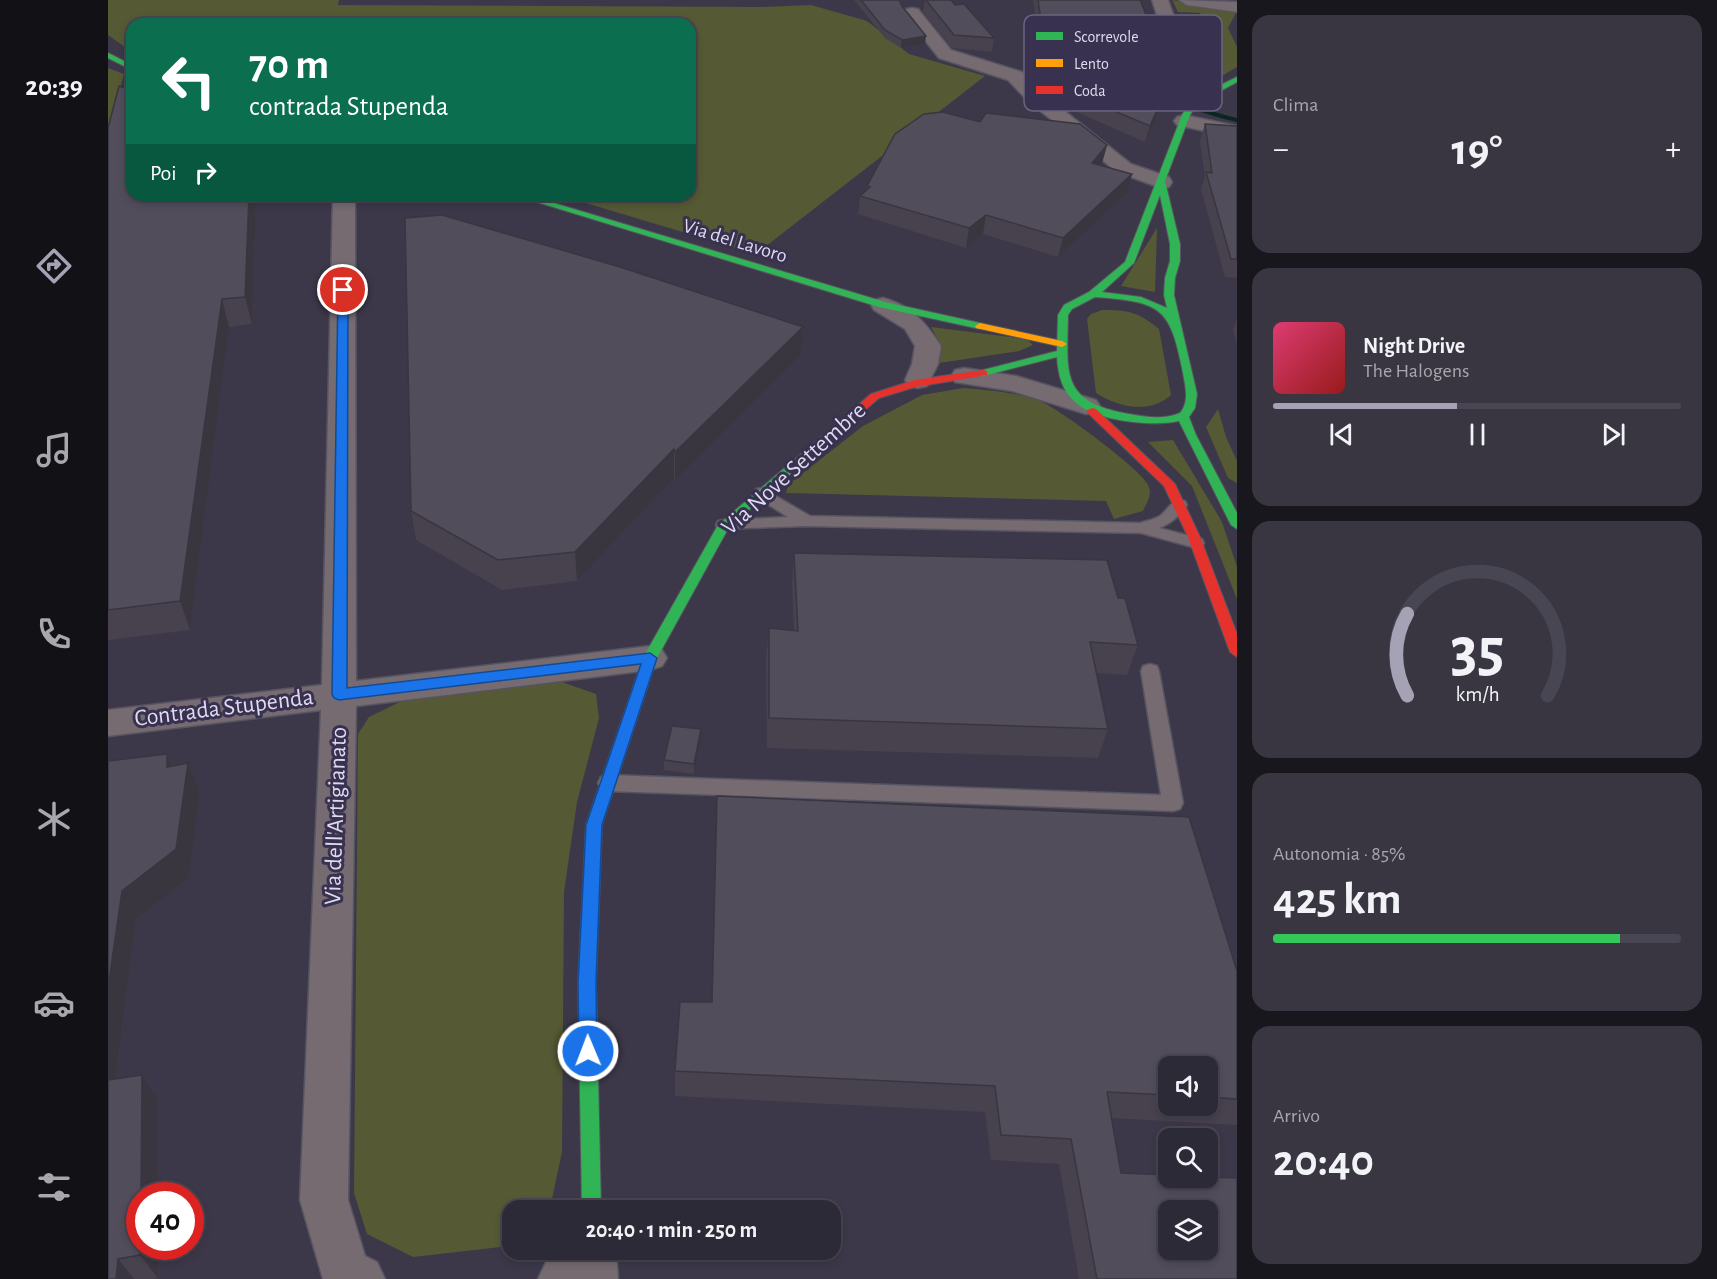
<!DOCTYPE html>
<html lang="it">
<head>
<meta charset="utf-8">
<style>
	:root { --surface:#2d2a37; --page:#393642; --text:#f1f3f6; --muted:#a7a7ad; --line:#484652; --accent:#a6a2b5 }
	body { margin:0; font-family:"Alegreya Sans",sans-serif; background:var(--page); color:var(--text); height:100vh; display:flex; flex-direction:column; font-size:22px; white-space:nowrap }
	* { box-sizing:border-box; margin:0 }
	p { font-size:20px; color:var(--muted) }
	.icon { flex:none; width:33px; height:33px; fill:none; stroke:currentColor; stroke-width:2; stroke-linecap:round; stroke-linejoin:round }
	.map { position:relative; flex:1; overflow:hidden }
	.sheet { display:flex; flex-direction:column; gap:15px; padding:15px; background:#19171e; width:480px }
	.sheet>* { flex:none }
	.hud { position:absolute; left:18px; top:18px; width:570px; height:183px; border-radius:18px; box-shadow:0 3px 9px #0003,0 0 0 2px var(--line); background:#0b6e4f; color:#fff; overflow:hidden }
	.buttons { position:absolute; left:1050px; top:1056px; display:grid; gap:12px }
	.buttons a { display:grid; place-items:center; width:60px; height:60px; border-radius:12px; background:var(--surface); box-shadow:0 3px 9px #0003,0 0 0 2px var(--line); font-size:30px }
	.speed { position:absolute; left:18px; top:1182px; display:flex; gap:12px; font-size:30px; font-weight:700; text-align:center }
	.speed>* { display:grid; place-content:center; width:78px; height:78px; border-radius:50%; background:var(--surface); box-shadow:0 3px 9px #0003,0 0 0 2px var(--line); line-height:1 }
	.speed .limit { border:9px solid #d22; background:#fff; color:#111 }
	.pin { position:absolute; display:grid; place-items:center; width:51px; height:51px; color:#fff; margin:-26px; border:3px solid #fff; border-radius:50%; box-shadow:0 2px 6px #0007 }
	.me { position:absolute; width:66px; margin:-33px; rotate:359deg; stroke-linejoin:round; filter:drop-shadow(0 0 4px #0008) }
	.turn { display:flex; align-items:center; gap:21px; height:126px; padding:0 24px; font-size:27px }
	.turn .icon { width:78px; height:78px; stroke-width:2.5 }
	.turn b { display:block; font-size:42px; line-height:51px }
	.then { display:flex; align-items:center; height:57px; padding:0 24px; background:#0003; gap:12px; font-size:22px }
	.big { font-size:45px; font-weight:700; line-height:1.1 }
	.sheet .widget { flex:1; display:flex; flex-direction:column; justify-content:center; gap:9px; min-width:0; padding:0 21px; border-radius:18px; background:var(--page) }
	.sheet .dial { align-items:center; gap:0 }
	.dial svg { height:156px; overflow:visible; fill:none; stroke:var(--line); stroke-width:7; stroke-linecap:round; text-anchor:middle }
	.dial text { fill:var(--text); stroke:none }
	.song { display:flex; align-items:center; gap:18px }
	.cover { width:72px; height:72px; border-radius:9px; background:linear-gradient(135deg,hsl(340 70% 55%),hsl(0 70% 35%)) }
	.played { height:6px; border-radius:3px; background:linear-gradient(90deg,var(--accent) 45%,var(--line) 45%) }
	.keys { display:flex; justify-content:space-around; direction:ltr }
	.heat { display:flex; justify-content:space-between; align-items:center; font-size:33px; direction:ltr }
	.charge { height:9px; border-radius:4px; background:linear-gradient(90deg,#34c759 85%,var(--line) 0) }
	.trip { position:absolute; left:394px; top:1200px; width:339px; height:60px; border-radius:18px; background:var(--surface); box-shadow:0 3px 9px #0003,0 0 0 2px var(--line); font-weight:700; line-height:60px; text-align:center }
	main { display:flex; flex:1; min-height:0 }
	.tab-bar { display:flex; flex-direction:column; width:108px; justify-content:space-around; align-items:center; background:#121116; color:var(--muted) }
	.tab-bar .icon { width:42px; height:42px }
	.tab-bar .on { color:var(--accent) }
	.tab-bar b { font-size:27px; color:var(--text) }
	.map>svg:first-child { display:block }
	.green { fill:#555934 }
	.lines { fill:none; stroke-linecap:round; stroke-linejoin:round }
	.stream { fill:#092620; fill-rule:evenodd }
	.lane-casing { stroke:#575462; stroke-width:3 }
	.street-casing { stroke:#575462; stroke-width:3 }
	.fast-casing { stroke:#575462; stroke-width:2 }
	.slow-casing { stroke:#575462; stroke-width:2 }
	.jam-casing { stroke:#575462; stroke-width:2 }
	.lane { fill:#756b71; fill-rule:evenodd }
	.street { fill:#756b71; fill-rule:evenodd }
	.fast { fill:#30b455; fill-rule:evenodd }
	.slow { fill:#ff9f0a; fill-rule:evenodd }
	.jam { fill:#e5322d; fill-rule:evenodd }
	.wall { fill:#47424e; fill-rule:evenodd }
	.shaded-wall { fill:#393640 }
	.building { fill:#524d5b; stroke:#393640; stroke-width:1.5; fill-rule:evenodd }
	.route { fill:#1a73e8; stroke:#114b97; stroke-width:1.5 }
	.labels { text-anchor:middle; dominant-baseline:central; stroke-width:6; stroke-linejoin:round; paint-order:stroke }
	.far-street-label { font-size:20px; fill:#dfdbef; stroke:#393150 }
	.street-label { font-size:24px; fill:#dfdbef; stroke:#393150 }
	.key { fill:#393150; stroke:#6b6480; stroke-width:1.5 }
	.key-label { font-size:16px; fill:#dfdbef }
</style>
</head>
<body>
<main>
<nav class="tab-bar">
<b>20:39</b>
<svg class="icon on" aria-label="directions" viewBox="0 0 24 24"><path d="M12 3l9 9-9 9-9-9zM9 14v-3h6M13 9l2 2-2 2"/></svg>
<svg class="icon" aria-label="music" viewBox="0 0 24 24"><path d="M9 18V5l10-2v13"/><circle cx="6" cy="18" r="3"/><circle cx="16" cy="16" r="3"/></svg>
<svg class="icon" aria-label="phone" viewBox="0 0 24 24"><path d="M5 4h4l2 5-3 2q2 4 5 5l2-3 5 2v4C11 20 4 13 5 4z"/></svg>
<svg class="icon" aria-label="climate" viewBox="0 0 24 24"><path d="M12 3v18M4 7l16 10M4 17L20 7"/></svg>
<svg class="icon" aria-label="car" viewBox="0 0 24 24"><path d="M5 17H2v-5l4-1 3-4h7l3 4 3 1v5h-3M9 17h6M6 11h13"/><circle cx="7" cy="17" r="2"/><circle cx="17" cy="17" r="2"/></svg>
<svg class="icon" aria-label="filters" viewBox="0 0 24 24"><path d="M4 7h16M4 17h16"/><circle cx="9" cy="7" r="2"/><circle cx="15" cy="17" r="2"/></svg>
</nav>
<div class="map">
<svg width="1129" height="1279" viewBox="0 0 1129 1279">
	<rect width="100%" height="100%" fill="#3c3849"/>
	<!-- green -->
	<g class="green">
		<path d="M0 0H231L230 5 654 7 703 5 759 21 801 54 877 76 648 254 451 195H582V24H24V52L0 35Z"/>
		<path d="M1064 0 1129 11 1120 28 1129 47V67L1112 77 1091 83 1088 68 1090 57H1112L1092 13 1070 12Z"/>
		<path d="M0 68 16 74 0 132Z"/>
		<path d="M1049 228 1047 292 1013 286Z"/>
		<path d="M994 310C1021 310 1030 312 1051 329L1063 395C1041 415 1010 407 988 393L979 319 983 314Z"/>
		<path d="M823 327 919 339 925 345 911 351 824 364 832 343Z"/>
		<path d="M855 388C881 390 908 392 932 401 950 408 1034 470 1040 485 1045 495 1039 502 1035 511L1006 519 998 501 678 493 681 484 755 426 814 395Z"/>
		<path d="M1110 409 1118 437 1129 461V483L1120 478 1098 427Z"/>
		<path d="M1065 440 1114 522 1129 567V599L1084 486 1040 442Z"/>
		<path d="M454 682 488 694 491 718 469 802 456 892 454 1152 442 1208 439 1210H405V1237L393 1247 305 1257 259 1234 246 1193 250 734 261 717 300 698Z"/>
	</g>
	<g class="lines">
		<!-- stream -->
		<path class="stream" d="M971 33H975C1021 72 1069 104 1129 118V122C1065 108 1019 78 971 35Z"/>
		<defs>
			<g id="lane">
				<path d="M654 488 702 516 1032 523C1038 521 1047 519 1052 516 1061 509 1063 498 1077 501L1079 505C1071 516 1064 523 1051 528L1094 539 1096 543 1094 547 1088 548 1033 533 699 526 610 529 608 525 610 521 616 520 680 517 648 497 646 493 648 489Z"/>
				<path d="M1042 664 1049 666 1051 671 1075 803 1072 809 1065 811 500 791 493 789 490 783 493 777 500 775 1053 795 1033 671 1035 666Z"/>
			</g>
			<g id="street">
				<path d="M1044 0H1060L1097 101 1094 105H1080L1077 101Z"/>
				<path d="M1071 0 1129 2V12L1079 5Z"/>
				<path d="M804 8 810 9 843 50 914 72 934 93 1023 164 1061 177 1064 182 1061 187 1053 188 1009 172 920 101 900 80 831 58 795 13 798 9Z"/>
				<path d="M1076 115 1129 126V138L1069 125 1066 121 1069 117Z"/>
				<path d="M225 195H247L248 681 542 646 554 650 559 658 554 666 542 670 248 706 240 1200 257 1256 269 1262 277 1279H215L192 1200 213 710 0 736V710L214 685Z"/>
				<path d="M775 298C803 305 818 323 833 346L830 364 819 386 810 388 801 386 797 380 804 364 807 346 797 329 766 310 763 305 766 300Z"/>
				<path d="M856 368 908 376 988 400 992 406 988 412 978 414 904 391 847 382 843 376 847 370Z"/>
				<path d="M460 1250H508L510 1279H430L438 1262 460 1254Z"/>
			</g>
			<g id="fast">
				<path d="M0 53 24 65V70L0 58Z"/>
				<path d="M1129 77V82L1090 103 1082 115 1057 181 1072 244V261L1067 278 1066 295 1089 394 1087 408 1081 417 1088 435 1129 513V529L1123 525 1071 421C1045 427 988 421 968 403 954 391 950 375 949 357L875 376 870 373 871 371 949 351 950 315 956 305 981 292 1017 262 1074 115 1084 99ZM1052 195 1062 244V261L1057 278 1056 295 1059 308 1033 297 994 292 1026 263ZM987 297C1054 302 1062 307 1075 373 1077 386 1082 401 1072 413 1056 420 1038 417 1021 414 952 402 959 374 960 315L964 309Z"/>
				<path d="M406 195H419L777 302 872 323 877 326 872 329 771 307Z"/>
				<path d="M697 452 701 454 703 456 701 458 621 527 549 658 494 825 488 983 493 1210H474L470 983 478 825 535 658 610 525 693 454Z"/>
			</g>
			<path id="slow" d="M872 323 954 341 959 344 954 347 868 328 867 326Z"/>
			<g id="jam">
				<path d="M875 370 879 371V375L807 387 771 398 701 458 697 460 691 456 763 394 807 380Z"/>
				<path d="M984 408 988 409 1067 484 1092 537 1129 634V657L1122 652 1080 537 1056 486 980 413 978 411Z"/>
			</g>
		</defs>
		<!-- lane casing -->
		<use href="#lane" class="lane-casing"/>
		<!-- street casing -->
		<use href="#street" class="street-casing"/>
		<!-- fast casing -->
		<use href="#fast" class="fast-casing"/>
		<!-- slow casing -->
		<use href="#slow" class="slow-casing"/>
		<!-- jam casing -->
		<use href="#jam" class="jam-casing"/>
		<!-- lane -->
		<use href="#lane" class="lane"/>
		<!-- street -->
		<use href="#street" class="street"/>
		<!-- fast -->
		<use href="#fast" class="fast"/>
		<!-- slow -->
		<use href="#slow" class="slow"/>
		<!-- jam -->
		<use href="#jam" class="jam"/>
	</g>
	<!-- wall -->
	<g class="wall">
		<path d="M746 0H791L817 44 793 48 777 38Z"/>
		<path d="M817 0H843L847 5 886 38 884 52 844 48 815 12Z"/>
		<path d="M925 0H1032L1043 27 1040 42 932 48Z"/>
		<path d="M943 80 1052 103 1048 119 1037 142 953 105 940 95Z"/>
		<path d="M872 122 999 145 994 163 992 165 1019 193 950 257 875 234 858 248 750 214 752 196 758 190 759 186Z"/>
		<path d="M1097 124 1129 126V278L1117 277 1093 189 1097 176 1092 141Z"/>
		<path d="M0 128 24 195H148L144 324 121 327 82 630 0 640Z"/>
		<path d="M1129 319V345L1125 330Z"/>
		<path d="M695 327 693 355 567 481 566 478 469 581 394 590 308 540 303 511Z"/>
		<path d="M686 553 1010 598 1030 645 1019 675 988 673 1000 729 990 758 659 748 658 658 661 628 686 630 684 582Z"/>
		<path d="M592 740 586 774 556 770V760Z"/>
		<path d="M59 754 64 766 80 763 92 792 81 878 28 919 8 1079 50 1101V1278L45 1279H0V761Z"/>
		<path d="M608 825 1129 971V1125L1003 1118 1013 1173 1129 1279H971L951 1164 883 1160 877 1112 567 1096V1071L604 1002ZM1060 1066H1100V1106H1060Z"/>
	</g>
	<!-- shaded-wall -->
	<g class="shaded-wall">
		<path d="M818 36 817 44 793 48 794 40Z"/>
		<path d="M1052 103 1048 119 1037 142 1042 126Z"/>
		<path d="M999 145 994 163 979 181 984 163Z"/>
		<path d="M1024 174 1019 193 950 257 955 238Z"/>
		<path d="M141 195H148L144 324 137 297Z"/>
		<path d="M878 215 875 234 858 248 861 228Z"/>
		<path d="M114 299 121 327 82 630 72 601Z"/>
		<path d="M695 327 693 355 567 481V452Z"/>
		<path d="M566 449V478L469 581 467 552Z"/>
		<path d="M593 729 592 740 586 774V764Z"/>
		<path d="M59 754 71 783 59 767Z"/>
		<path d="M80 763 92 792 81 878 28 919 4 1108 0 1101V988L14 891Z"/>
		<path d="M34 1075 50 1101V1196H33Z"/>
		<path d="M32 1246H50V1278L32 1255Z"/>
		<path d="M10 1259 26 1279H8Z"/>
	</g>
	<!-- building -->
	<g class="building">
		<path d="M753 0H791L794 6 818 36 794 40 777 30Z"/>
		<path d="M818 0H843L847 5 856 4 886 38 846 35Z"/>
		<path d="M930 0H1032L1043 27 935 33Z"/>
		<path d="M971 65 1052 103 1042 126 956 90 943 80Z"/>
		<path d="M11 86 24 90V195H141L137 297 114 299 72 601 0 610V128Z"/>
		<path d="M835 112 872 122 878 113 972 124 999 145 984 163 1024 174 955 238 878 215 861 228 752 196 762 187 759 186 787 134 816 114Z"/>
		<path d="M1097 124 1129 126V259H1123L1098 172 1104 173Z"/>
		<path d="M334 215 512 267 695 327 567 452 566 449 467 552 390 560 303 511 297 218Z"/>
		<path d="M686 553 999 560 1010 598H1017L1030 645 982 642 1000 729 661 718V628L690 631Z"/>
		<path d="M564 726 593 729 586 764 556 760Z"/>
		<path d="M59 754V767L80 763 68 849 14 891 0 988V761Z"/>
		<path d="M609 796 1081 817 1129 971V1099L1100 1097V1066H1060V1095L999 1092 1013 1173 1060 1175V1178H1100V1177L1129 1178V1279H989L963 1139 893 1135 887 1086 567 1071 572 1002H604ZM1060 1210H1100V1250H1060Z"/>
		<path d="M34 1075 33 1196H32V1255L10 1259 8 1279H0V1080Z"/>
	</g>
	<!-- route -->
	<path class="route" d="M235 287 240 290 239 688 542 653 549 658 494 825 488 983 489 1051 486 1057 480 1060 474 1057 471 1051 470 983 478 825 533 664 231 700 226 698 224 694 230 290Z"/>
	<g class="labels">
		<!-- far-street labels -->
		<g class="far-street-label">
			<text transform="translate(627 241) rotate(17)">Via del Lavoro</text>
		</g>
		<!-- street labels -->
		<g class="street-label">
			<text transform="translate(686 469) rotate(-42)">Via Nove Settembre</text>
			<text transform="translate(116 708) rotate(-7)">Contrada Stupenda</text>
			<text transform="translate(228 816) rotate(-88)">Via dell'Artigianato</text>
		</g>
	</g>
	<!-- legend -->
	<rect x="916" y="15" width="198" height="96" rx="9" class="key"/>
	<rect x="928" y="32" width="27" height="8" fill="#30b455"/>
	<rect x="928" y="59" width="27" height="8" fill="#ff9f0a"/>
	<rect x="928" y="86" width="27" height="8" fill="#e5322d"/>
	<g class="key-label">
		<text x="966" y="42">Scorrevole</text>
		<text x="966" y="69">Lento</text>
		<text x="966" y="96">Coda</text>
	</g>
</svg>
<div class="buttons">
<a><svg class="icon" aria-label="sound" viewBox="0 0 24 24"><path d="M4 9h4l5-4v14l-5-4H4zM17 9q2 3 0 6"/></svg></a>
<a><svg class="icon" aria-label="search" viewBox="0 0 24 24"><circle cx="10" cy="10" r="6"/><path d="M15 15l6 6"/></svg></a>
<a><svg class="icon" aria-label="layers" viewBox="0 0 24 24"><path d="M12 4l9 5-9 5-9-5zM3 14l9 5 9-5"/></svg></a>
</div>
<div class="speed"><div class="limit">40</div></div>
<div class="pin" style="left:235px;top:290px;background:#d93025"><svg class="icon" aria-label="arrive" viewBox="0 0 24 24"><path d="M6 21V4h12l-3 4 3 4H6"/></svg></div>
<svg class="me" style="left:480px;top:1051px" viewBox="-20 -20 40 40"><circle r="17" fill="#1a73e8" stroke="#fff" stroke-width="3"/><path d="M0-11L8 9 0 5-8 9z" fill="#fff"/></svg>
<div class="trip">20:40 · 1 min · 250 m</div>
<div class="hud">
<div class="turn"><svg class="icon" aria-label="left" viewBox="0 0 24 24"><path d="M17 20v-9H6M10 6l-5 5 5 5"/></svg><div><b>70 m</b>contrada Stupenda</div></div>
<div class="then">Poi<svg class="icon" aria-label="right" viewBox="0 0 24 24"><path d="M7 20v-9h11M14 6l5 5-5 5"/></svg></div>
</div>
</div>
<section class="sheet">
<div class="widget"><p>Clima</p>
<div class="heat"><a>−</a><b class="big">19°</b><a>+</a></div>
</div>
<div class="widget">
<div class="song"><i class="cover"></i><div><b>Night Drive</b><p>The Halogens</p></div></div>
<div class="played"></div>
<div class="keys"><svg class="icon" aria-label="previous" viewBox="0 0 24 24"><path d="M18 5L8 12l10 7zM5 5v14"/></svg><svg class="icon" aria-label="pause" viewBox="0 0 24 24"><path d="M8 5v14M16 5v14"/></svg><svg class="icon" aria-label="next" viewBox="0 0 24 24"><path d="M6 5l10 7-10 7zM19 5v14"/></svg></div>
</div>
<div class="widget dial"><svg viewBox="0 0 100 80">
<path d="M14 69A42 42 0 1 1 86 69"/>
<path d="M14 69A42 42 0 0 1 14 27" stroke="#a6a2b5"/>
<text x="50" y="56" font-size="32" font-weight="700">35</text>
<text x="50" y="72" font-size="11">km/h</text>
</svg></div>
<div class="widget"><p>Autonomia · 85%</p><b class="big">425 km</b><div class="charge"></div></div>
<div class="widget"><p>Arrivo</p><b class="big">20:40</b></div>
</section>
</main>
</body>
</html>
